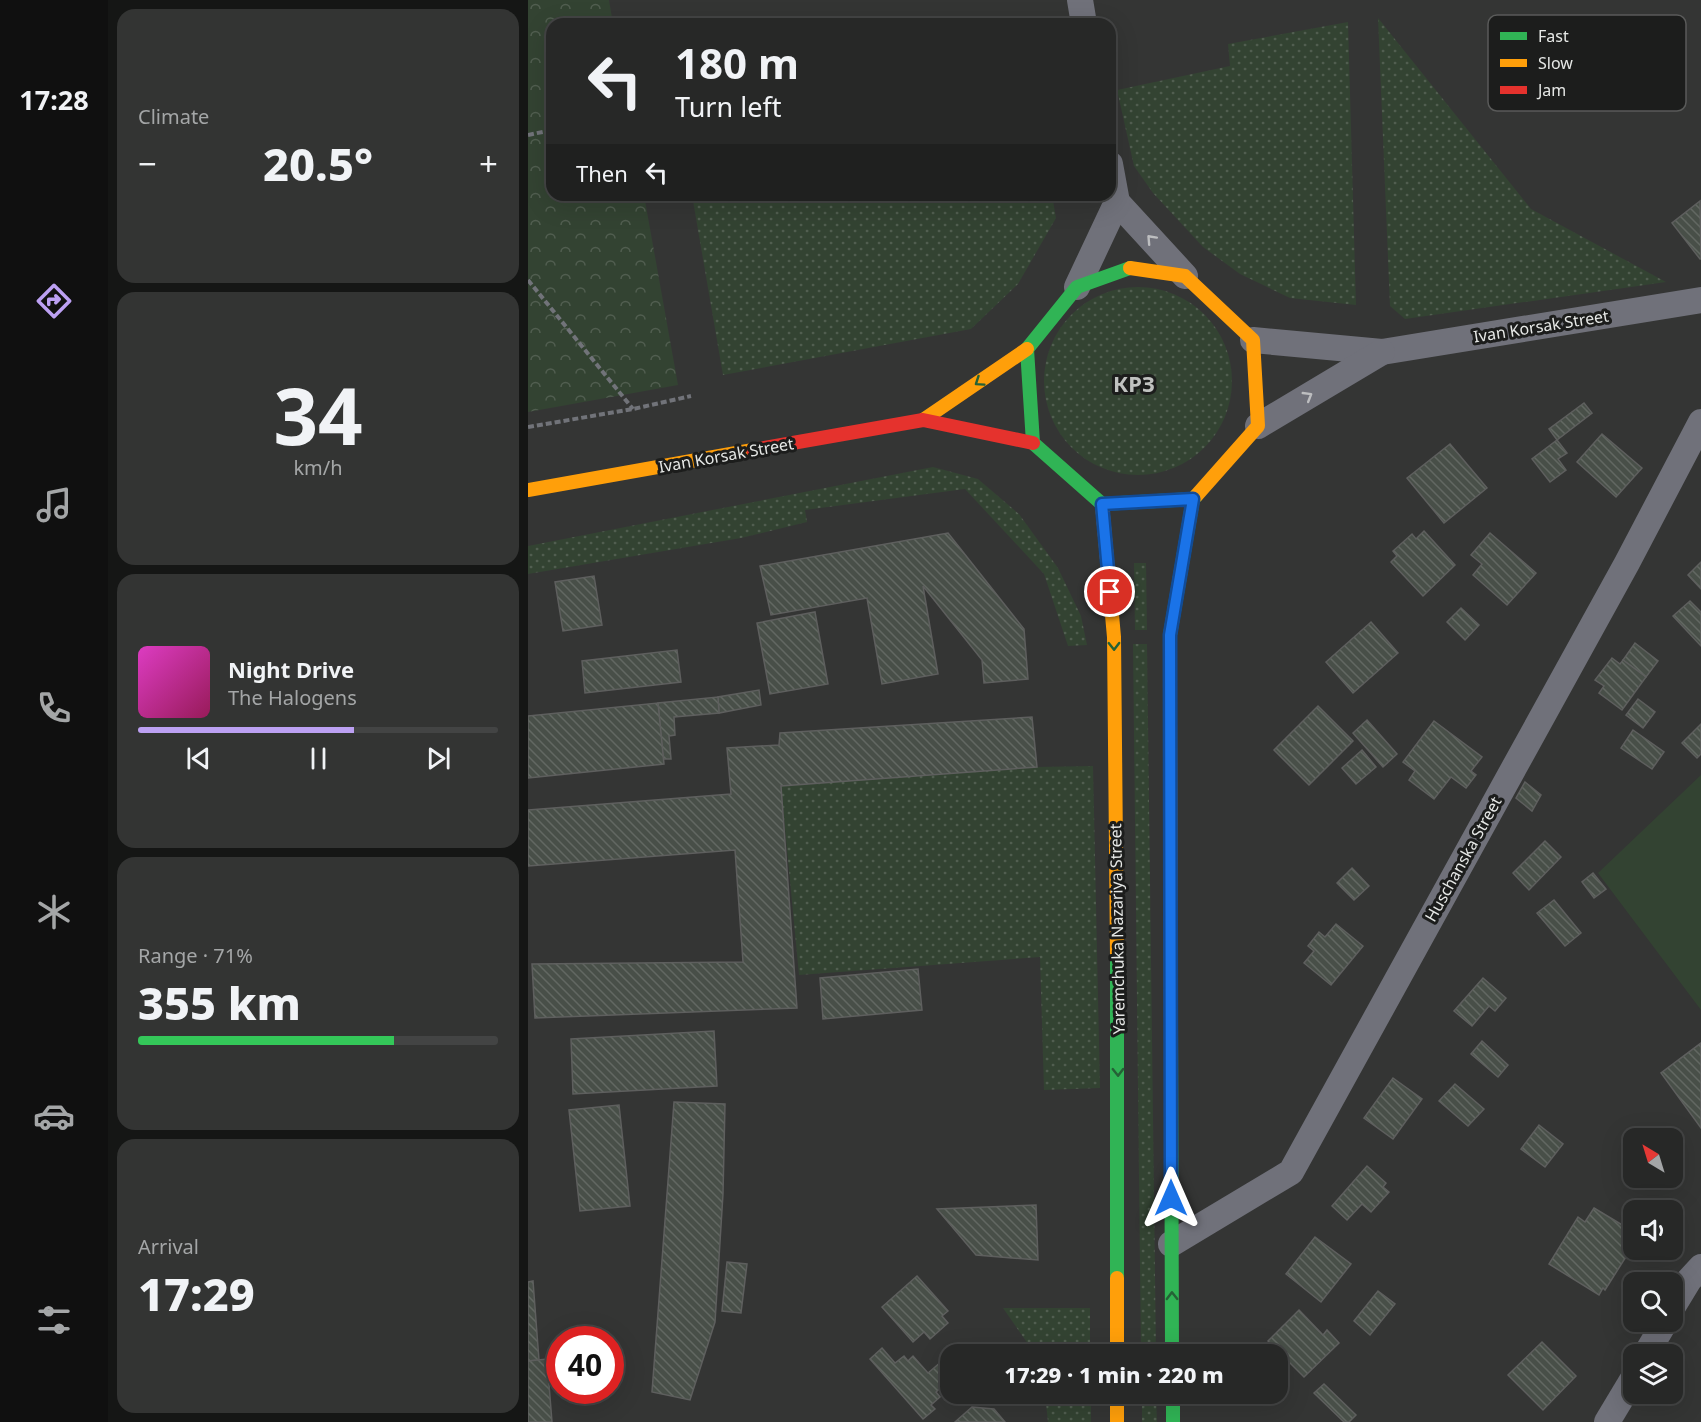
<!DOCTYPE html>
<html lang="en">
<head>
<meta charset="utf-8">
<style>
	:root { --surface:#272827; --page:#333433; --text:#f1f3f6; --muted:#a4a6a7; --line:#434444; --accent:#bca0f2 }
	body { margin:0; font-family:"Noto Sans",sans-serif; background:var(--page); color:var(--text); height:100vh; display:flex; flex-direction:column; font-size:22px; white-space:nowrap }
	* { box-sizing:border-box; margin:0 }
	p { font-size:20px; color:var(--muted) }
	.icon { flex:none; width:33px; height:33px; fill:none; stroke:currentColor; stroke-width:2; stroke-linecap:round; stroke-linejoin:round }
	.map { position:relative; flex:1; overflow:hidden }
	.panel { display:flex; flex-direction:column; gap:9px; padding:9px; background:#151615; width:420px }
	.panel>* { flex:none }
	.banner { position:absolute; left:18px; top:18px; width:570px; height:183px; border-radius:18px; box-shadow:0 6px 24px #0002,0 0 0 2px var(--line); background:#272827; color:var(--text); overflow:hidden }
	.needle { width:39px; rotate:322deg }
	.tools { position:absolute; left:1095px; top:1128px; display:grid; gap:12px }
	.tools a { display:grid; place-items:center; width:60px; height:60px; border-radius:12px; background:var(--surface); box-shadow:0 6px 24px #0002,0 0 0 2px var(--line); font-size:30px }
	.speed { position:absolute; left:18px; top:1326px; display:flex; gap:12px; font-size:30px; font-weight:700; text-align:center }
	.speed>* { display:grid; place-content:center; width:78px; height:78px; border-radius:50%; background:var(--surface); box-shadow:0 6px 24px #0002,0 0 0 2px var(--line); line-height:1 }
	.speed .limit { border:9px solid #d22; background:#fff; color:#111 }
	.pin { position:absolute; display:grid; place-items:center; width:51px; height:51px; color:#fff; margin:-26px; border:3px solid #fff; border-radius:50%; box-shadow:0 2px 6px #0007 }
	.me { position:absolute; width:66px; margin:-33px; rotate:0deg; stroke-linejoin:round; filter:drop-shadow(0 0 4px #0008) }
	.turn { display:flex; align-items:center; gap:21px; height:126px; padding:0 30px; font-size:27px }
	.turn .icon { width:78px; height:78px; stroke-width:2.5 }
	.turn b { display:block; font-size:42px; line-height:51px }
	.then { display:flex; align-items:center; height:57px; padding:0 30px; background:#0003; gap:12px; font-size:22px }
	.big { font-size:45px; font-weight:800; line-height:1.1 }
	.panel .card { flex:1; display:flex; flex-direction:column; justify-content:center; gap:9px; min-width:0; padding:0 21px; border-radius:18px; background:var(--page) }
	.panel .dial { align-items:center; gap:0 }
	.dial b { font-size:78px; line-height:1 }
	.song { display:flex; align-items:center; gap:18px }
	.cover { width:72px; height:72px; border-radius:9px; background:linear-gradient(135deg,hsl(310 70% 55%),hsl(330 70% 35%)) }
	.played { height:6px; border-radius:3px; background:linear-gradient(90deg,var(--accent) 60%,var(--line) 60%) }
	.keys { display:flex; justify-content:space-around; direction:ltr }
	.heat { display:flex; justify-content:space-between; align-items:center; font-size:33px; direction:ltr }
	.charge { height:9px; border-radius:4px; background:linear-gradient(90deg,#34c759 71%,var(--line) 0) }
	.trip { position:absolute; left:412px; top:1344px; width:348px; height:60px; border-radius:18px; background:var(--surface); box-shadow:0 6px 24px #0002,0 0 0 2px var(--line); font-weight:800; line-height:60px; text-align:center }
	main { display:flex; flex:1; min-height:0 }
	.menu { display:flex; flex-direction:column; width:108px; justify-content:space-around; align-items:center; background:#101010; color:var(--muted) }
	.menu .icon { width:42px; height:42px }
	.menu .active { color:var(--accent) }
	.menu b { font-size:27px; color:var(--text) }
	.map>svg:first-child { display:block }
	.grass { fill:url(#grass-dots) }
	.park { fill:url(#park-crowns) }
	.garden { fill:#334332 }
	.building { fill:url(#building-back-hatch); stroke:#5e5f5e; stroke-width:1.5 }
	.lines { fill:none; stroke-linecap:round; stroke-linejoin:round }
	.path { stroke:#717379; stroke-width:4; stroke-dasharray:6 3; stroke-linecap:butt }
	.street { stroke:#70717a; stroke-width:26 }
	.fast { stroke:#30b455; stroke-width:14 }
	.slow { stroke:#ff9f0a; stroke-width:14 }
	.jam { stroke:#e5322d; stroke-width:14 }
	.oneway { stroke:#bdbec0 }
	.oneway2 { stroke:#256136 }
	.route-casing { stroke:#114b97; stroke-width:15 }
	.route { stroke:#1a73e8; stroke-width:10 }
	.labels { text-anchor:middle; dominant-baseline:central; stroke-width:6; stroke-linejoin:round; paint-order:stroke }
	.street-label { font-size:16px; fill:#e6e8e6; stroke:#1c1d1c }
	.district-label { font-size:22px; font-weight:bold; fill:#c0c2c0; stroke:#1c1d1c }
	.key { fill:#1c1d1c; stroke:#595a59; stroke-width:1.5 }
	.key-label { font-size:16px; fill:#e6e8e6 }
</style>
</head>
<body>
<main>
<nav class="menu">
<b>17:28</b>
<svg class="icon active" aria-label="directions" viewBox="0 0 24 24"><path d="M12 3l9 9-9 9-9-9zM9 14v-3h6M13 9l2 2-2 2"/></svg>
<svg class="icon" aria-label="music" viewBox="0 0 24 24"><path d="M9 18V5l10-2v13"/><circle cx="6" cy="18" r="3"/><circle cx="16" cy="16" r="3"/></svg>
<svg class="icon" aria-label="phone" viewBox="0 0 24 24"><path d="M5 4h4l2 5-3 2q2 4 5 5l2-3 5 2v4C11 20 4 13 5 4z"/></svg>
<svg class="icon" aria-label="climate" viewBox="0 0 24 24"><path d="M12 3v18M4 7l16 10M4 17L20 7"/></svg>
<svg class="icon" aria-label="car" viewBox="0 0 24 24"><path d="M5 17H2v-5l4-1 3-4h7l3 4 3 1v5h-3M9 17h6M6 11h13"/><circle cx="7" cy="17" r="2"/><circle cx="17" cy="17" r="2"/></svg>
<svg class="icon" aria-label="filters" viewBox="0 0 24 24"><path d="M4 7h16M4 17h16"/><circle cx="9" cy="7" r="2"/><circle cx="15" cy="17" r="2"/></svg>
</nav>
<section class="panel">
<div class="card"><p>Climate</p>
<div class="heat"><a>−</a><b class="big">20.5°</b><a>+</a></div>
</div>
<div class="card dial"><b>34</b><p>km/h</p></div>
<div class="card">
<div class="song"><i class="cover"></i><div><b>Night Drive</b><p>The Halogens</p></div></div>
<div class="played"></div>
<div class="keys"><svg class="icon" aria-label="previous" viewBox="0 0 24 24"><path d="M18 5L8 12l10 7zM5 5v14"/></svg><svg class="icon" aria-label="pause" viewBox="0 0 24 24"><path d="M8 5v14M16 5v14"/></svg><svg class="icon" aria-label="next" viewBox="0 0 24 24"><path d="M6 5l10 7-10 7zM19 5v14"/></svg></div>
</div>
<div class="card"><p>Range · 71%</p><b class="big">355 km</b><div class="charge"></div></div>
<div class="card"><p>Arrival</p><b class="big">17:29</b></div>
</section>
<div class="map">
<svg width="1173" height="1422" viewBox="0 0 1173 1422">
	<defs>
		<pattern id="grass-dots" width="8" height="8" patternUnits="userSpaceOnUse" patternTransform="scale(1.5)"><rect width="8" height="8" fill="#334332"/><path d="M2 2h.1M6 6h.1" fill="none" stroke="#515e50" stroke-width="1.8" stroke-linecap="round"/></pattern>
		<pattern id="park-crowns" width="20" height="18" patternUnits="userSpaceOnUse" patternTransform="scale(1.5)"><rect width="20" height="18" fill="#334332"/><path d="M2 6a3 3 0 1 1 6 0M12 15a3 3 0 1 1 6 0" fill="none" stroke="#515e50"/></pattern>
		<pattern id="building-back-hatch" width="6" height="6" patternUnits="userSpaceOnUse" patternTransform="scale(1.5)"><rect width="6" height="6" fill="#484f48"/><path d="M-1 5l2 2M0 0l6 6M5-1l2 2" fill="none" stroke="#626862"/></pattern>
	</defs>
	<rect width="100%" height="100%" fill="#343534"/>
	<!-- grass -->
	<g class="grass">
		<path d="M850 18 1003 209 1138 282 877 319 862 306Z"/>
		<path d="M820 22 828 305 762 298 712 274 675 247 625 193 606 166 589 90 702 66 700 44Z"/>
		<path d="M164 195H524L528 218 490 284 443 329 195 375Z"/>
		<circle cx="610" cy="381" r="94"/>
		<path d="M405 467 450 479 491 514 530 568 553 616 559 645 540 646 516 574 437 489 277 510 279 522 213 538 0 574V546Z"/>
		<path d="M606 563H618L619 630H607Z"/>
		<path d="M605 644H619L628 1354H613Z"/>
		<path d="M565 766 572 1088 516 1090 512 957 271 975 253 786 509 767Z"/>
		<path d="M475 1308H562V1354H507Z"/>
		<path d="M517 1394H563V1422H520Z"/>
		<path d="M614 1394H628L629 1422H614Z"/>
	</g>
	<!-- park -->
	<path class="park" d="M0 0H81L85 24H24V195H116L150 385 0 412Z"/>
	<!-- garden -->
	<path class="garden" d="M1173 775V1010L1070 873Z"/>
	<!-- building -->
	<g class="building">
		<path d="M1172 201 1173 259H1172L1144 223Z"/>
		<path d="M1056 403 1064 413 1029 440 1021 429Z"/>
		<path d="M1074 434 1114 468 1088 497 1049 462Z"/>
		<path d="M1029 440 1039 453 1030 459 1038 470 1022 482 1004 459Z"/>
		<path d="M922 444 959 488 916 523 879 478Z"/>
		<path d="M896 531 927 565 895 596 863 562 869 556 865 551 884 534 888 539Z"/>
		<path d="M420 533 496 629 500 679 456 683 454 660 395 586 410 674 354 684 339 598 243 615 232 566Z"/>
		<path d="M962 533 1008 573 979 605 945 575 954 564 943 555Z"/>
		<path d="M1173 562V589L1160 575Z"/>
		<path d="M66 576 74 625 35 631 27 582Z"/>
		<path d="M1162 601 1173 612V646L1145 616Z"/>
		<path d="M933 608 951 625 937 640 919 622Z"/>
		<path d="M287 612 300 684 242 694 229 623Z"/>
		<path d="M843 622 870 653 825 693 798 662Z"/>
		<path d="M1107 643 1130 661 1118 677 1095 660Z"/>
		<path d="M149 650 153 682 57 693 54 661Z"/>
		<path d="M1084 658 1092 664 1095 660 1118 677 1094 710 1071 693 1076 686 1067 680Z"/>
		<path d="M231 690 233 705 191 713 190 697Z"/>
		<path d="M190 697 191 713 146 717 147 735 141 736 143 759H135L130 703Z"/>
		<path d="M1110 699 1127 712 1115 728 1098 715Z"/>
		<path d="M130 703 136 764 0 778V716Z"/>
		<path d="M790 706 825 741 781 785 746 750Z"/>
		<path d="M504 717 509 767 253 786 269 1008 7 1018 4 964 215 962 207 850 0 866V810L203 794 199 748 251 745 252 733Z"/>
		<path d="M839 720 869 754 855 767 825 733Z"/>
		<path d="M906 721 954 757 943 771 948 775 938 788 923 777 906 799 881 780 887 771 875 762Z"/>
		<path d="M1173 724V754L1169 758 1154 743Z"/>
		<path d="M1105 730 1136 752 1124 769 1093 748Z"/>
		<path d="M834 750 848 767 828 784 814 768Z"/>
		<path d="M997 782 1013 795 1004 811 988 798Z"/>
		<path d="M1017 841 1033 857 1001 890 985 873Z"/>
		<path d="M824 868 841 886 826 900 809 883Z"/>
		<path d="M1065 873 1078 889 1066 898 1054 882Z"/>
		<path d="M1026 900 1053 933 1037 946 1009 913Z"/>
		<path d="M808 924 835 946 803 985 776 963 786 951 780 946 791 932 797 937Z"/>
		<path d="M390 969 394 1010 295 1019 292 978Z"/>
		<path d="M955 978 978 998 967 1011 961 1006 944 1026 926 1011Z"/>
		<path d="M186 1031 189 1086 45 1094 43 1039Z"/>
		<path d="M954 1041 980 1065 970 1077 943 1054Z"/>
		<path d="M1173 1043V1128L1133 1073Z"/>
		<path d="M865 1078 894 1099 865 1139 836 1118Z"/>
		<path d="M927 1084 956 1109 940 1126 911 1101Z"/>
		<path d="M146 1102 197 1104 195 1194 187 1322 162 1400 124 1392Z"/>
		<path d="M91 1105 102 1206 52 1211 41 1110Z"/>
		<path d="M1011 1125 1035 1144 1017 1167 993 1149Z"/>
		<path d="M839 1166 858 1183 855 1187 861 1192 843 1212 834 1204 819 1220 804 1206Z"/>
		<path d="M508 1205 510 1260 448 1255 409 1209Z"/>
		<path d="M1066 1208 1106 1232V1244L1077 1290 1075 1288 1071 1295 1021 1264 1050 1217 1057 1222Z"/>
		<path d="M787 1237 823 1264 793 1302 758 1274Z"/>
		<path d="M199 1262 219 1264 213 1313 194 1311Z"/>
		<path d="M389 1276 420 1311 414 1316 420 1323 402 1339 396 1332 385 1342 354 1307Z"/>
		<path d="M5 1281 11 1360 0 1361V1282Z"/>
		<path d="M850 1291 867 1304 842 1335 826 1321Z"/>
		<path d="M771 1310 795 1335 799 1330 811 1343 776 1377 740 1341Z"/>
		<path d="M1014 1342 1048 1376 1015 1410 980 1375Z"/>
		<path d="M354 1348 367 1363 376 1356 380 1361 385 1356 400 1373 414 1361 423 1372V1379L408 1392 412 1397 403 1405 407 1409 395 1419 342 1359Z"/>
		<path d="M19 1359 24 1422H0V1361Z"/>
		<path d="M796 1384 828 1415 821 1422H816L786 1393Z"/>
		<path d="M444 1407 466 1409 477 1422H427Z"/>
	</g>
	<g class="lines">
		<!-- path -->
		<g class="path">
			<path d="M0 135 24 130"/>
			<path d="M0 280 105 409"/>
			<path d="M0 427 105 409 163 396"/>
		</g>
		<!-- street -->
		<g class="street">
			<path d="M552 0 556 24"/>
			<path d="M582 164 589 202 657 276"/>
			<path d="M549 287 589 202"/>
			<path d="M725 340 854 352 1173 300"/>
			<path d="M730 426 854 352"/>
			<path d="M643 1244 763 1172 1099 563 1173 422"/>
			<path d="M1144 1308 1161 1280 1173 1267"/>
			<path d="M1118 1354 1137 1322"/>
			<path d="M1079 1422 1106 1377"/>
		</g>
		<!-- fast -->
		<g class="fast">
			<path d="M602 268 549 287 499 349 505 443 574 504 665 499 668 496"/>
			<path d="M642 715V635L665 499"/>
			<path d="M589 955V1278"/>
			<path d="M643 1018 644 1354"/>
			<path d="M645 1394V1422"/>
		</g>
		<!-- slow -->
		<g class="slow">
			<path d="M602 268 657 276 725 340 730 426 668 496"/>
			<path d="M395 420 499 349"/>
			<path d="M0 490 225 450"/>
			<path d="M574 504 586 637 589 955"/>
			<path d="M642 715 643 1018"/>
			<path d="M589 1354V1278"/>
			<path d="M589 1394V1422"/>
		</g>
		<!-- jam -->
		<path class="jam" d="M225 450 395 420 505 443"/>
	</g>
	<!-- one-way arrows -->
	<defs><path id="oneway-chevron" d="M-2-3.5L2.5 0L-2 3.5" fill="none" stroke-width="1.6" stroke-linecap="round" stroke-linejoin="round" transform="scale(1.5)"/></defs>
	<g class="oneway">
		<use href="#oneway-chevron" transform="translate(623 239) rotate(-133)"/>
		<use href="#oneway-chevron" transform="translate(780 396) rotate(-31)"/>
	</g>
	<g class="oneway2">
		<use href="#oneway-chevron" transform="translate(451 382) rotate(146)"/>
		<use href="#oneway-chevron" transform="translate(586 646) rotate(89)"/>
		<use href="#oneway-chevron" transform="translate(590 1072) rotate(89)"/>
		<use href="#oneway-chevron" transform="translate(644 1296) rotate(-91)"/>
	</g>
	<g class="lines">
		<defs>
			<path id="route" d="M582 592 574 504 665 499 642 635 643 1198"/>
		</defs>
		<!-- route casing -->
		<use href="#route" class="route-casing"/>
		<!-- route -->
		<use href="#route" class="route"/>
	</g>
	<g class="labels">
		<!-- street labels -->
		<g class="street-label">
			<text transform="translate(1013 326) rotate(-9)">Ivan Korsak Street</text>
			<text transform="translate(198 455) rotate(-10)">Ivan Korsak Street</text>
			<text transform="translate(935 859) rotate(-61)">Huschanska Street</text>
			<text transform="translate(589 929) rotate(-91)">Yaremchuka Nazariya Street</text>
		</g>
		<!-- district labels -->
		<g class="district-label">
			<text x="606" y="383">КРЗ</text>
		</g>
	</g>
	<!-- legend -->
	<rect x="960" y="15" width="198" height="96" rx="9" class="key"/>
	<rect x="972" y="32" width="27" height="8" fill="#30b455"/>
	<rect x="972" y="59" width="27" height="8" fill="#ff9f0a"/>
	<rect x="972" y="86" width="27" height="8" fill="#e5322d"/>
	<g class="key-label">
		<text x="1010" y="42">Fast</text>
		<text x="1010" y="69">Slow</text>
		<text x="1010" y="96">Jam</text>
	</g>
</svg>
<div class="tools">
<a><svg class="needle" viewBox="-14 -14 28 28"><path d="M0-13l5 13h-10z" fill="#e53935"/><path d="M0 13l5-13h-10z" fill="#a4a6a7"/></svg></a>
<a><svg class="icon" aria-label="sound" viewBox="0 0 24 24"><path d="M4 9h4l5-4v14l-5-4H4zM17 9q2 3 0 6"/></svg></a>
<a><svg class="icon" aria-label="search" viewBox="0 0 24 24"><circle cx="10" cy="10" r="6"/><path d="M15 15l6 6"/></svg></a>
<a><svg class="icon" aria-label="layers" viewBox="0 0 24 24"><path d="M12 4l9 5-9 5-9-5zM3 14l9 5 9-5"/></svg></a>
</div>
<div class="speed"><div class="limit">40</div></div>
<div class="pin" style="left:582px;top:592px;background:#d93025"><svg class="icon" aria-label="arrive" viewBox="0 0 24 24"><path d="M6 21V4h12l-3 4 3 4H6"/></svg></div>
<svg class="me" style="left:643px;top:1198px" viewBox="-20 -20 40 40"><path d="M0-17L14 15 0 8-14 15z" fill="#1a73e8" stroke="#fff" stroke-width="4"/></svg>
<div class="trip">17:29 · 1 min · 220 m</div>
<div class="banner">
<div class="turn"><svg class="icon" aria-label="left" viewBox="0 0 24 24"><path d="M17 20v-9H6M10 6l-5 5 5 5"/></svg><div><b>180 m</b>Turn left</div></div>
<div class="then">Then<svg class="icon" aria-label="left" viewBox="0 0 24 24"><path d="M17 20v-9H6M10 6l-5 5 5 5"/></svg></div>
</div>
</div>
</main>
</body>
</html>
